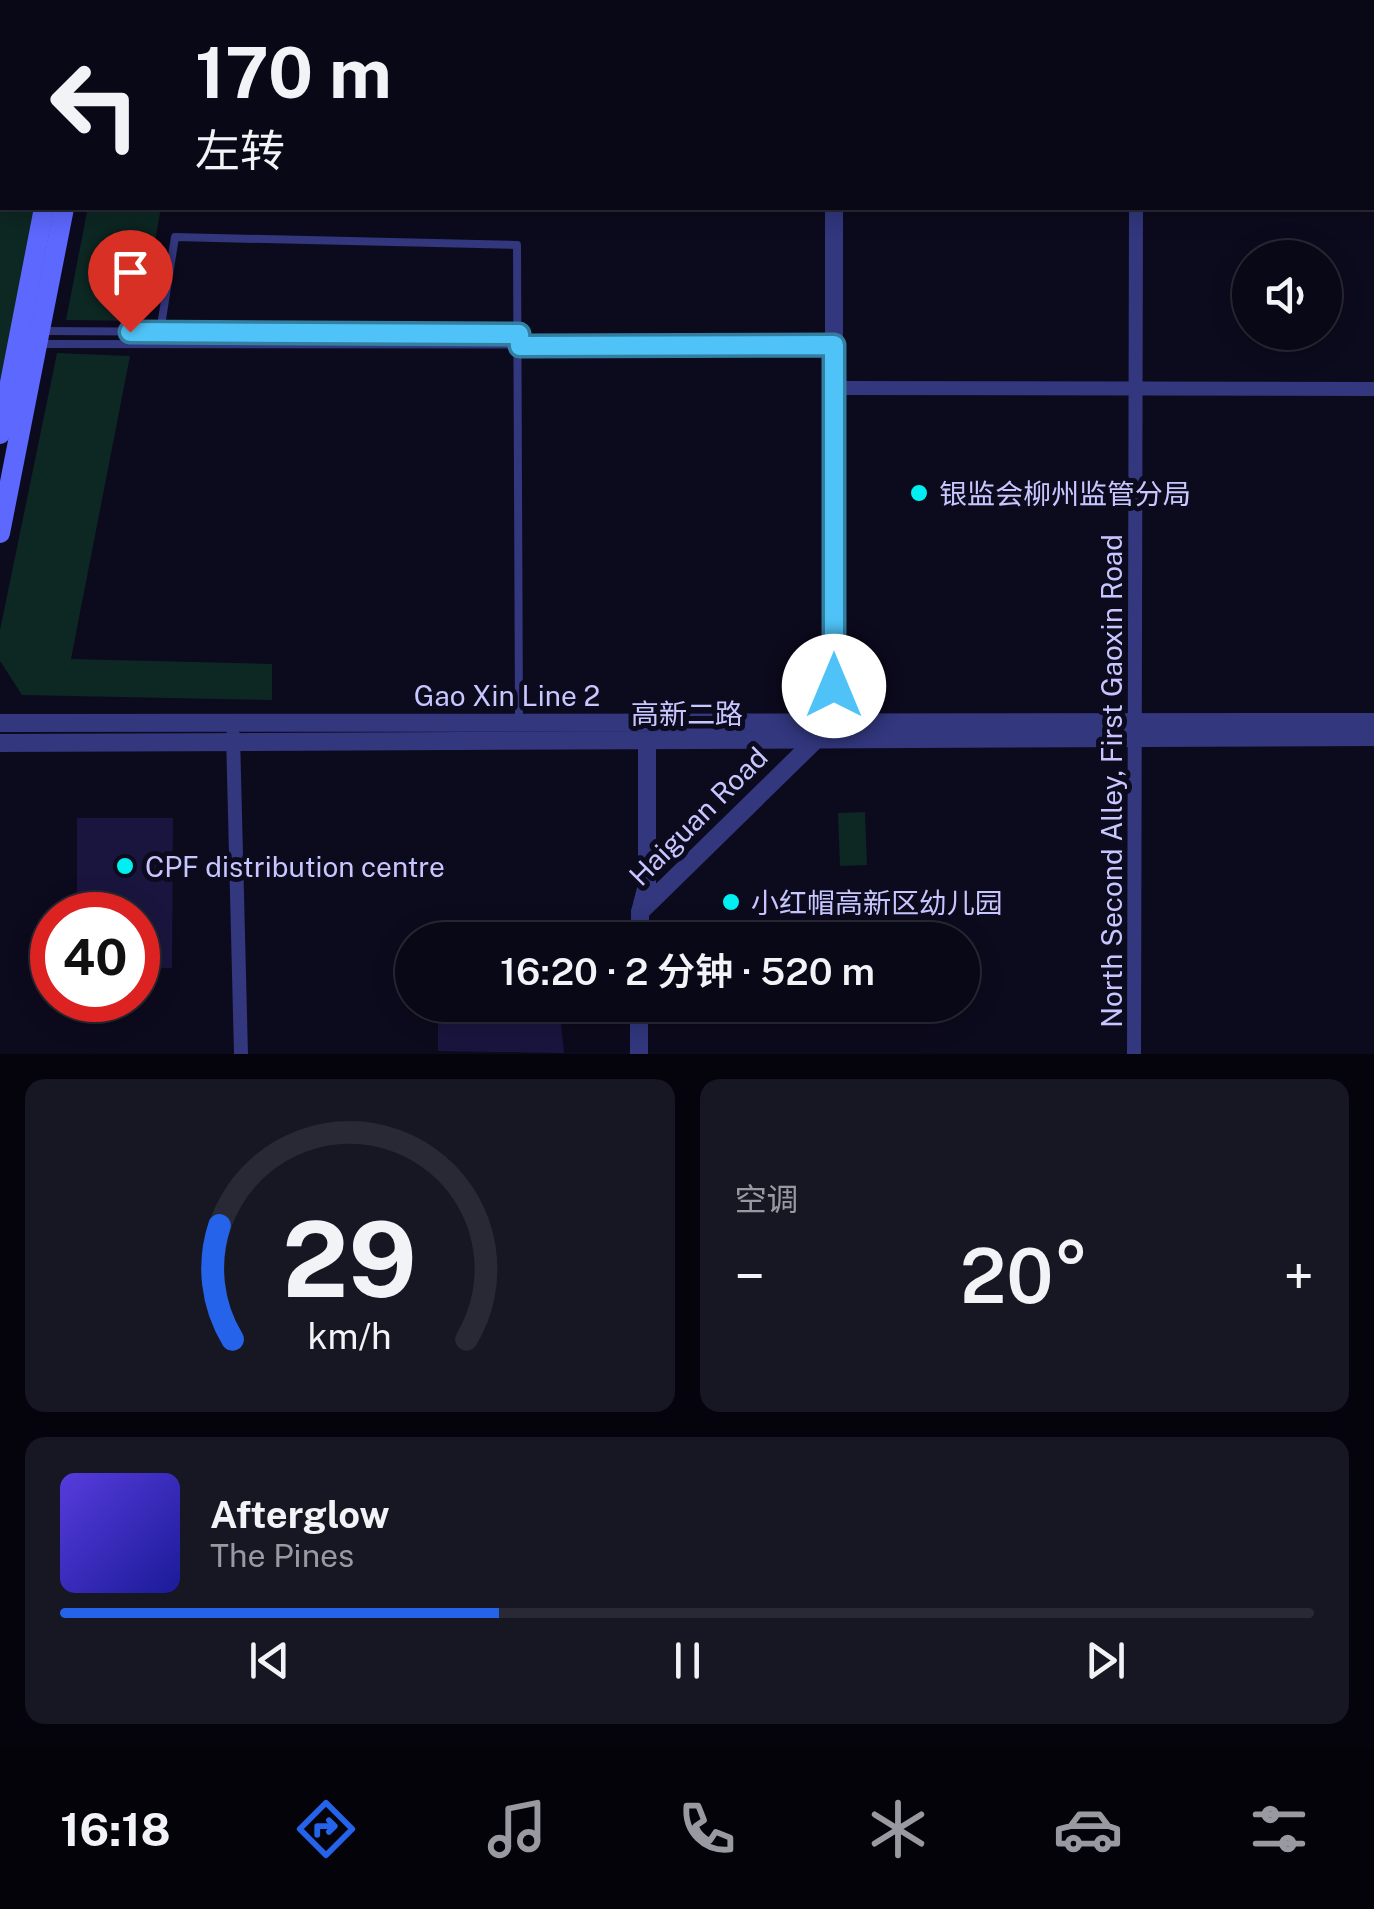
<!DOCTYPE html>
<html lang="zh">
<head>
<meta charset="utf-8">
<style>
	:root { --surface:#090816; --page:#171623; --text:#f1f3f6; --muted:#999aa1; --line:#292935; --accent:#2563eb }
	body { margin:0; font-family:"Public Sans","Noto Sans SC",sans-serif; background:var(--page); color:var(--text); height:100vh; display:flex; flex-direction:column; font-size:38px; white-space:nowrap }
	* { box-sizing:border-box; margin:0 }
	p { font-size:32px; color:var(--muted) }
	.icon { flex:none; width:55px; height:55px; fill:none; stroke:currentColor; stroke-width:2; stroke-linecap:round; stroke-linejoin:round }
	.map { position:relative; height:1054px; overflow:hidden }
	.details { display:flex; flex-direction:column; gap:25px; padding:25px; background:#05040c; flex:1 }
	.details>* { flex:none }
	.banner { position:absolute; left:0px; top:0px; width:1375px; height:210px; box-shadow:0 5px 25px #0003,0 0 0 2px var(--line); background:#090816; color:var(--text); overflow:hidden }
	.fabs { position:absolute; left:1232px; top:240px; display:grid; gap:20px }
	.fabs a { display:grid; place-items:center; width:110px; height:110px; border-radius:50%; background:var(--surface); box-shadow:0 5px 25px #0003,0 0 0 2px var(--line); font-size:50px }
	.speed { position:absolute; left:30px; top:892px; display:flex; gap:20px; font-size:50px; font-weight:700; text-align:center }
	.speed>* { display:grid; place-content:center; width:130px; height:130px; border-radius:50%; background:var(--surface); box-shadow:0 5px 25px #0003,0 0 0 2px var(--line); line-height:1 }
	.speed .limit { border:15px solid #d22; background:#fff; color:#111 }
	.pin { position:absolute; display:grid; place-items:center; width:85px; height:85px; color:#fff; margin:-102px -42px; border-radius:50% 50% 50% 0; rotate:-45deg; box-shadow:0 0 10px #0007 }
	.pin .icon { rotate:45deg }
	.me { position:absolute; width:110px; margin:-55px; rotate:0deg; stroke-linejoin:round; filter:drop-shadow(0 0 8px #0008) }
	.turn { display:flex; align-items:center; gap:35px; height:210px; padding:0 30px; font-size:45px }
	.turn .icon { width:130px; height:130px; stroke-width:2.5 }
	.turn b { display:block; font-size:70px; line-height:85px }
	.big { font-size:75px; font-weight:600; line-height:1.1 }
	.details .widget { flex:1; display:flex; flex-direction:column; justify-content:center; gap:15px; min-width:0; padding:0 35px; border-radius:20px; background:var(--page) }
	.details .dial { align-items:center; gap:0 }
	.dial svg { height:260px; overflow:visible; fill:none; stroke:var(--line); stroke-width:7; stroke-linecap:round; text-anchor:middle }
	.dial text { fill:var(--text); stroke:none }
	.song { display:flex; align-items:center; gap:30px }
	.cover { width:120px; height:120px; border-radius:15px; background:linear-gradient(135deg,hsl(250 70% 55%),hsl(240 70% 35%)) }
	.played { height:10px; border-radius:5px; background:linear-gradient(90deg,var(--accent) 35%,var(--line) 35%) }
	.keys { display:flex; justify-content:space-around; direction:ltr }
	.heat { display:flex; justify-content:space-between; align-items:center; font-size:55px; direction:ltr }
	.details .tiles { flex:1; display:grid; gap:25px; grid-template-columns:1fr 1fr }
	.widget:last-child { grid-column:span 2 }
	.trip { position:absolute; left:395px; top:922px; width:585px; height:100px; border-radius:50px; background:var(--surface); box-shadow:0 5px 25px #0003,0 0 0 2px var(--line); font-weight:600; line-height:100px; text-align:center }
	.dock { display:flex; height:160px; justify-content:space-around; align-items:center; background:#040309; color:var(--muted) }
	.dock .icon { width:70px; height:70px }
	.dock .on { color:var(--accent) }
	.dock b { font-size:45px; color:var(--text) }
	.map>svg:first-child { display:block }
	.green { fill:#0d2723 }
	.building { fill:#1a153e }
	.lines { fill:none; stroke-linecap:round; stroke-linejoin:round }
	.service { stroke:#32377e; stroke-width:8 }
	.minor { stroke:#32377e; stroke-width:14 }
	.tertiary { stroke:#32377e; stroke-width:18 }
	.secondary { stroke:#5d68ff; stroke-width:20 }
	.route-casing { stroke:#337fa1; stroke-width:25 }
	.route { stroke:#4fc3f7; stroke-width:18 }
	.poi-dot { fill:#00eff1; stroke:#0c0a1d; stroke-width:4 }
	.labels { text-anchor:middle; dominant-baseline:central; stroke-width:10; stroke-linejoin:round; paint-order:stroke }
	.poi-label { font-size:28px; fill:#c7c6ff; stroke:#0c0a1d; text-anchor:start }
	.street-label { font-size:28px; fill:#c7c6ff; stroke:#0c0a1d }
</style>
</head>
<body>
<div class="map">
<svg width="1374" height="1054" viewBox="0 0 1374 1054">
	<rect width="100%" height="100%" fill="#0c0a1d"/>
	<!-- green -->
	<g class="green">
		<path d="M0 0H84L2 2V208H44L0 434Z"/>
		<path d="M94 208H161L140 321 66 320 87 212Z"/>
		<path d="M57 353 130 356 71 659 272 664V700L22 695 0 661V630Z"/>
		<path d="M865 812 867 865 840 866 838 813Z"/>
	</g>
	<!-- building -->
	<g class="building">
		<path d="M77 818H173L172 968H138V915H77Z"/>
		<path d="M463 1005H559L564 1053 438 1051V1020L463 1017Z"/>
	</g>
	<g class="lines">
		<!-- service -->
		<g class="service">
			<path d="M44 331 519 334"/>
			<path d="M160 332 175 237 517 245 519 722"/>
			<path d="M38 344 834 345"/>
		</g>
		<!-- minor -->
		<g class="minor">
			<path d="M0 98 2 97"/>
			<path d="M834 388 1374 389"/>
			<path d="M233 735 241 1054"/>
			<path d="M1134 1054 1136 208"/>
		</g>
		<!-- tertiary -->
		<g class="tertiary">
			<path d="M834 0V2"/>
			<path d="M0 723 1374 722"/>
			<path d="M0 743 1374 737"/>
			<path d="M640 912 647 885V741"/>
			<path d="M640 940V912L834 722V208"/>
			<path d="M639 1054V1005"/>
		</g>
		<!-- secondary -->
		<g class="secondary">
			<path d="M84 2V0"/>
			<path d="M105 2V0"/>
			<path d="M1372 22H1374"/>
			<path d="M0 24H2"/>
			<path d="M0 434 44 208"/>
			<path d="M0 533 64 208"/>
		</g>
	</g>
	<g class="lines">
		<defs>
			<path id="route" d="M130 332 519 334 520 346 834 345V686"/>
		</defs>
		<!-- route casing -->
		<use href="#route" class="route-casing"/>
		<!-- route -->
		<use href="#route" class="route"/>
	</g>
	<!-- markers -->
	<g class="poi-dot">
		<circle cx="919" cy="493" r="10"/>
		<circle cx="125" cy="866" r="10"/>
		<circle cx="731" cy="902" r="10"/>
	</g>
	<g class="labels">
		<!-- poi labels -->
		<g class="poi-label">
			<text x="939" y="493">银监会柳州监管分局</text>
			<text x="145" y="866">CPF distribution centre</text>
			<text x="751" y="902">小红帽高新区幼儿园</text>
		</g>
		<!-- street labels -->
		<g class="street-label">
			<text x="507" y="695">Gao Xin Line 2</text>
			<text x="687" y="713">高新二路</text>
			<text transform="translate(1111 781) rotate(-90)">North Second Alley, First Gaoxin Road</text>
			<text transform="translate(698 816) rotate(-45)">Haiguan Road</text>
		</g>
	</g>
</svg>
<div class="fabs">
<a><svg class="icon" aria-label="sound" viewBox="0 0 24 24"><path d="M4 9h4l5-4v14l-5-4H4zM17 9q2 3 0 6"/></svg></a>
</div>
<div class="speed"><div class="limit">40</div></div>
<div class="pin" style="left:130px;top:332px;background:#d93025"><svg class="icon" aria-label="arrive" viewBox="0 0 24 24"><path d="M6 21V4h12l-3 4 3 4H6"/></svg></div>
<svg class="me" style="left:834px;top:686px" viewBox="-20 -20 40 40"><circle r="19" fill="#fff"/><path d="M0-13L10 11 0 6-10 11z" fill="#4fc3f7"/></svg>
<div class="trip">16:20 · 2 分钟 · 520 m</div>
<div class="banner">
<div class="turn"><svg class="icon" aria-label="left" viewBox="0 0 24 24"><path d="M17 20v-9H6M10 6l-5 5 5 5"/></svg><div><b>170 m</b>左转</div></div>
</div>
</div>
<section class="details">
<div class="tiles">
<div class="widget dial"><svg viewBox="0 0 100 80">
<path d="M14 69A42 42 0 1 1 86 69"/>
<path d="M14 69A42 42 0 0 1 10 34" stroke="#2563eb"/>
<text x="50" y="56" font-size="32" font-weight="700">29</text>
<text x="50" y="72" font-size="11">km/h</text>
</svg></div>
<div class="widget"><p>空调</p>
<div class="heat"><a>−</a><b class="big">20°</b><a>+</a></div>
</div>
<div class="widget">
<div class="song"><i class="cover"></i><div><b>Afterglow</b><p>The Pines</p></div></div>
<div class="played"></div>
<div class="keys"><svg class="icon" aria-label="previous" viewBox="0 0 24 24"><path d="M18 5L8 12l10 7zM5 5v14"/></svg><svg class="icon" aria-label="pause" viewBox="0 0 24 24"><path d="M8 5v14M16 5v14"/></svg><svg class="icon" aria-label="next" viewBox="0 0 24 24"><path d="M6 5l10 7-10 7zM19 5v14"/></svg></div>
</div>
</div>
</section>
<nav class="dock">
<b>16:18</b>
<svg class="icon on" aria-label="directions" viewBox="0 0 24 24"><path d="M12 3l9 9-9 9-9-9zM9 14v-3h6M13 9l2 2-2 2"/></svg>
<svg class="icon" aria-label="music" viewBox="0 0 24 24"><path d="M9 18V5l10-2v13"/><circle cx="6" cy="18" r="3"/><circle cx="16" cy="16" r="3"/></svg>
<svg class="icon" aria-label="phone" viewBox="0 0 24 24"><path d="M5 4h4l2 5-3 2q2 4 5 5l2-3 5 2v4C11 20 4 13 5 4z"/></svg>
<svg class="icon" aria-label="climate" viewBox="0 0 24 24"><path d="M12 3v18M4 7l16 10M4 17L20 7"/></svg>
<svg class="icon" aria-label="car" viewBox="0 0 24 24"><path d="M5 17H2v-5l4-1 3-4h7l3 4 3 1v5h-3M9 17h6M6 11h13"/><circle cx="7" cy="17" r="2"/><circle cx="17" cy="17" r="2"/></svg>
<svg class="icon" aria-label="filters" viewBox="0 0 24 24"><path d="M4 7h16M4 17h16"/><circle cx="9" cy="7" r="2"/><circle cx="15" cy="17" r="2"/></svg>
</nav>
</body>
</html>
